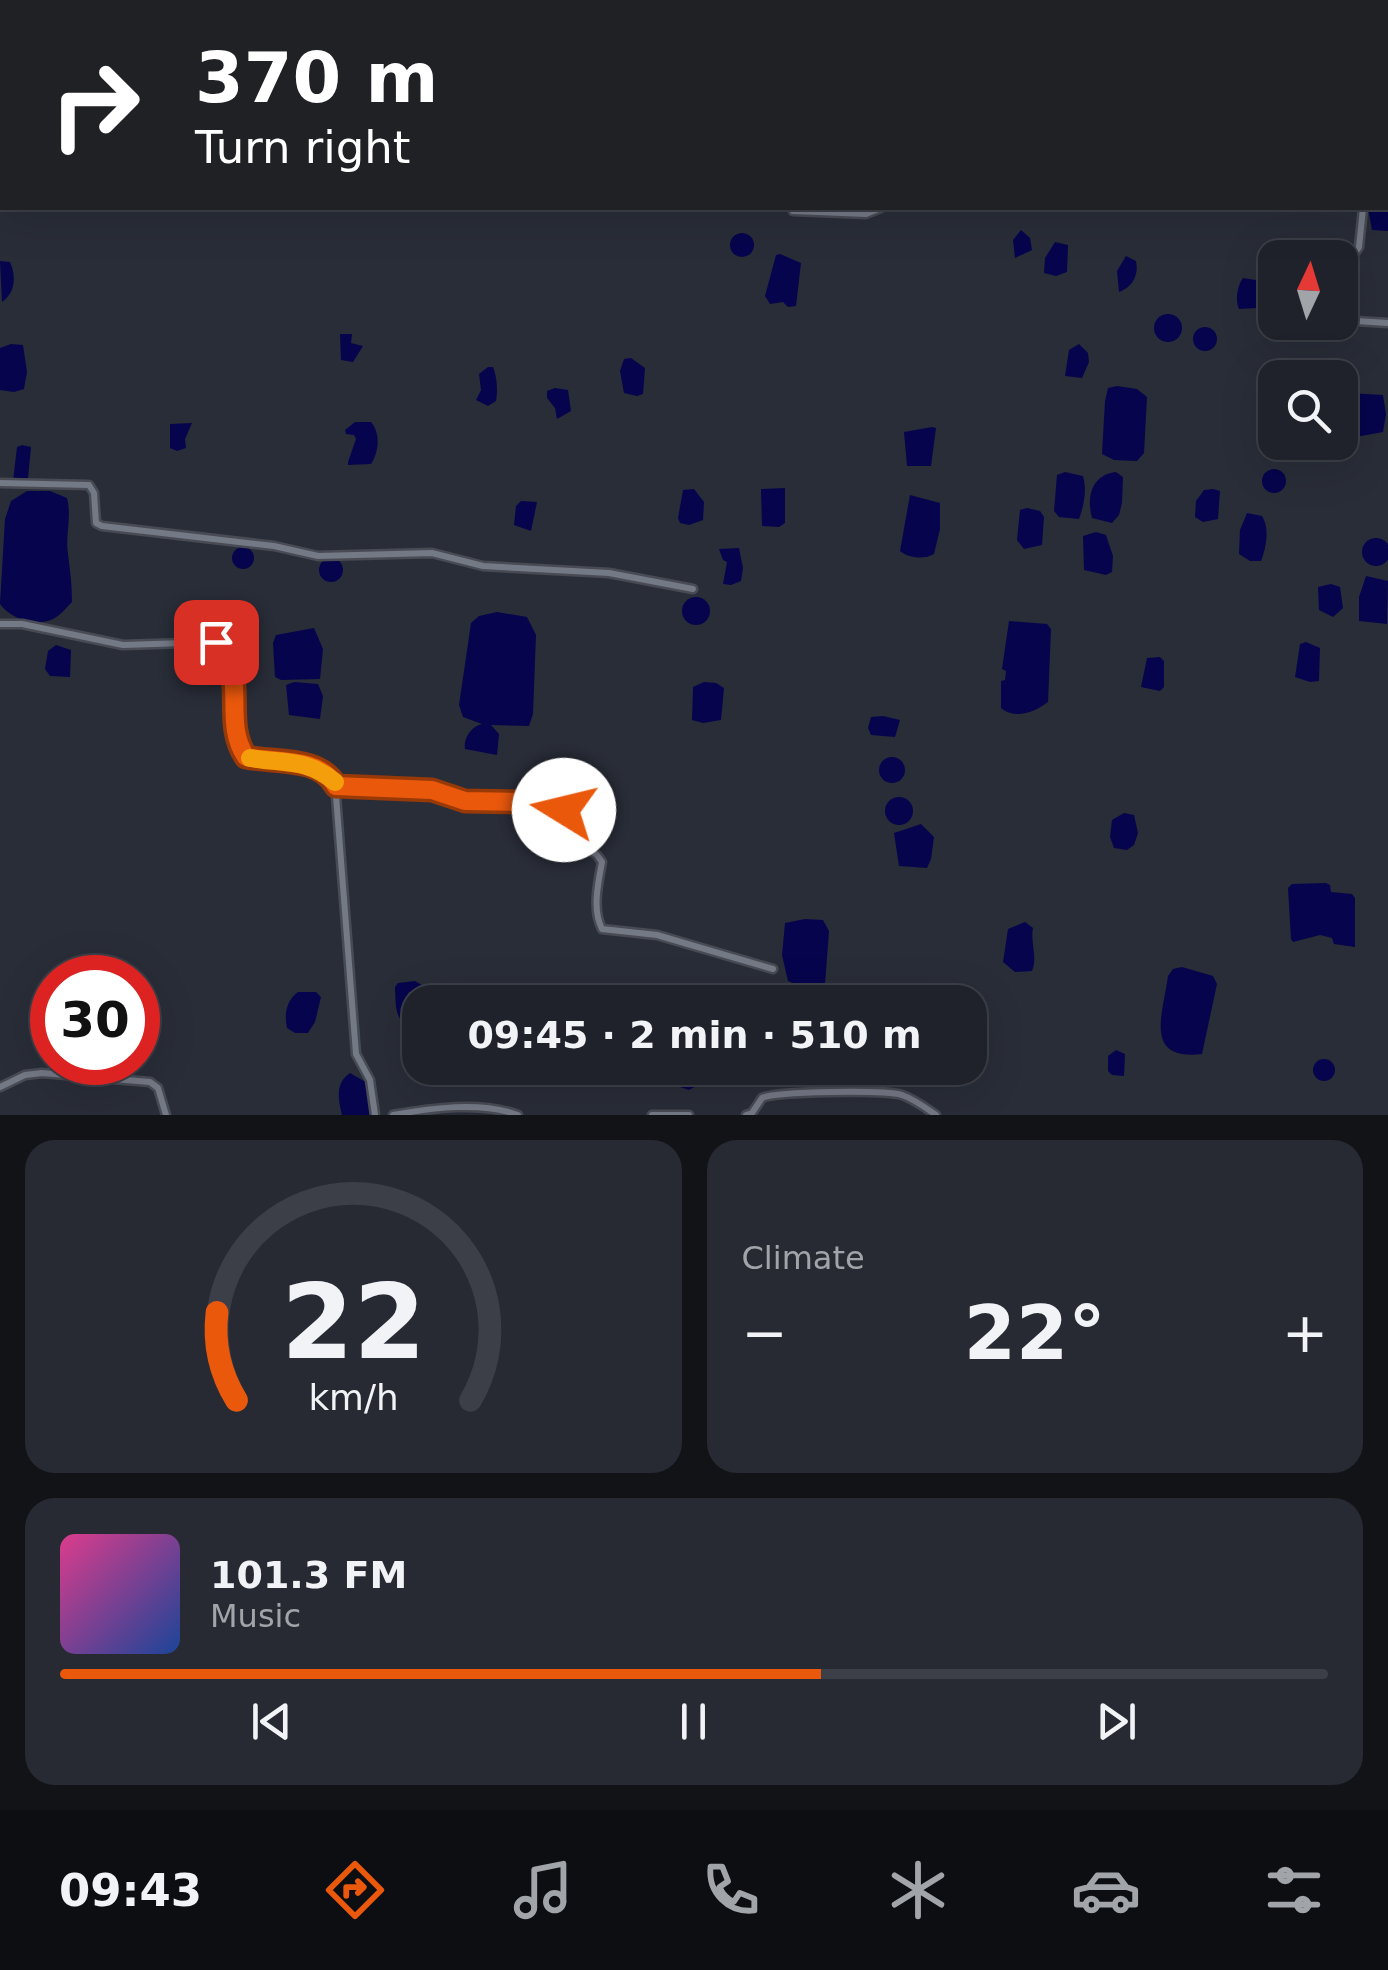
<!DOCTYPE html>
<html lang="en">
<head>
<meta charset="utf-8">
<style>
	:root { --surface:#1f222a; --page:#272a32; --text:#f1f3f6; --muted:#a1a4a8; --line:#3c3f47; --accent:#ea580c }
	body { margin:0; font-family:"DejaVu Sans",sans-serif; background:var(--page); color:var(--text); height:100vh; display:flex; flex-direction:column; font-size:38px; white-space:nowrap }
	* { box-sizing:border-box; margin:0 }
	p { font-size:32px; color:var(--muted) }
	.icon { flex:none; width:55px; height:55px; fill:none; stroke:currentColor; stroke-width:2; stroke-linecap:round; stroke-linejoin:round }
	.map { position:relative; height:1115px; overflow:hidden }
	.panel { display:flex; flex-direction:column; gap:25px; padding:25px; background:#111317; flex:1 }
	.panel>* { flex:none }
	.banner { position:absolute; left:0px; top:0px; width:1390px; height:210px; box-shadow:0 10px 40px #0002,0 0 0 2px var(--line); background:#202124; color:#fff; overflow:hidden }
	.needle { width:65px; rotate:4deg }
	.controls { position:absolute; left:1258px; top:240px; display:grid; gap:20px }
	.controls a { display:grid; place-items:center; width:100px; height:100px; border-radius:20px; background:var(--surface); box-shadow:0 10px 40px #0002,0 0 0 2px var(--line); font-size:50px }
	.speed { position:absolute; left:30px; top:955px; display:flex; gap:20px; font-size:50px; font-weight:700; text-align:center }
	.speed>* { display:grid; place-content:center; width:130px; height:130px; border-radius:50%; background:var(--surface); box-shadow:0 10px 40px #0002,0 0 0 2px var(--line); line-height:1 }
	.speed .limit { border:15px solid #d22; background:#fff; color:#111 }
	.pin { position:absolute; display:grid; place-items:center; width:85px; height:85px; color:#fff; margin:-42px; border-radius:20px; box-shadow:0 5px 15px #0006 }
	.me { position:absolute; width:110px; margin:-55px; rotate:279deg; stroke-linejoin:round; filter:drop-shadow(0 0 8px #0008) }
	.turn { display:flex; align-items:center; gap:35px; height:210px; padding:0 30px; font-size:45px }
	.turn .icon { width:130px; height:130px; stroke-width:2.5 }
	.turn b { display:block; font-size:70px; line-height:85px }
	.big { font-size:75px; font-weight:600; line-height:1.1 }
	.panel .card { flex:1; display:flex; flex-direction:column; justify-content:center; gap:15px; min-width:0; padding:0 35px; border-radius:30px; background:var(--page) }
	.panel .dial { align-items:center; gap:0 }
	.dial svg { height:260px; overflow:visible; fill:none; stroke:var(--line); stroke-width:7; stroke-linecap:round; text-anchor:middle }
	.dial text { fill:var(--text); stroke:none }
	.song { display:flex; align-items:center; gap:30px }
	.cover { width:120px; height:120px; border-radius:15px; background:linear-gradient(135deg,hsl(330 70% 55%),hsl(220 70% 35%)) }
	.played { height:10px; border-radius:5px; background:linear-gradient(90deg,var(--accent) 60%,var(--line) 60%) }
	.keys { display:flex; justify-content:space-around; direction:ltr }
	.heat { display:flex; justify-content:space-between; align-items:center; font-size:55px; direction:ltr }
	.panel .tiles { flex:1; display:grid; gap:25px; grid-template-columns:1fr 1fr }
	.card:last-child { grid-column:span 2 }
	.trip { position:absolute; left:402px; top:985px; width:585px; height:100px; border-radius:30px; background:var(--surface); box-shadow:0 10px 40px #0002,0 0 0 2px var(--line); font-weight:600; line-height:100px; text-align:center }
	.tab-bar { display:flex; height:160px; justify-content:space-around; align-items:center; background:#0c0e11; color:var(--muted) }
	.tab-bar .icon { width:70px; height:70px }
	.tab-bar .on { color:var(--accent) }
	.tab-bar b { font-size:45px; color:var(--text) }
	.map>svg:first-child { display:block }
	.water { fill:#06044c }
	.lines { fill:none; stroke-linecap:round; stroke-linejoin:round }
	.minor-casing { stroke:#484b54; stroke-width:11 }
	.minor { stroke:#747986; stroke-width:6 }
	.route-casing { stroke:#983908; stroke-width:25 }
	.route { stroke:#ea580c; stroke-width:18 }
	.slow { stroke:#f59e0b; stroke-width:18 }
</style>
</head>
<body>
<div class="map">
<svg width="1388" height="1115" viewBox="0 0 1388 1115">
	<rect width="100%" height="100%" fill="#292d38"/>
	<!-- water -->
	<g class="water">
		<path d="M1388 189V231L1372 230 1368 208H1388Z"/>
		<path d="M1021 230 1030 238 1032 250 1015 258 1013 240Z"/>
		<circle cx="742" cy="245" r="12"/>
		<path d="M1055 242 1068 245 1067 272 1056 276 1044 273 1045 258Z"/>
		<path d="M780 254 801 263 796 306 788 307 783 302 770 304 765 296 776 255Z"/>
		<path d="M1126 256 1136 261C1139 276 1132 287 1119 292L1117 271Z"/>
		<path d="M0 261 10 262C16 276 16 292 2 302Z"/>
		<path d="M1243 278 1262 281 1261 300 1256 308 1239 309C1235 300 1237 286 1243 278Z"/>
		<circle cx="1168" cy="328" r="14"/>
		<circle cx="1205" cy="339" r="12"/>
		<path d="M340 334H352L351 343 363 346 353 362 341 360Z"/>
		<path d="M11 344 23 345 27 372 24 389 14 392 0 390V348Z"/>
		<path d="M1079 344 1088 353 1089 362 1082 378 1065 376 1069 350Z"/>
		<path d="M631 358 645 368 643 394 637 396 624 393 620 371 624 359Z"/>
		<path d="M488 367H493C497 377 498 391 496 401L488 406 476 400 481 390 479 374Z"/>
		<path d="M1117 386 1137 389 1147 397 1144 453 1137 461 1114 460 1102 454 1105 401 1108 388Z"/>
		<path d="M555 388 568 390 571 411 557 419 555 408 547 398V391Z"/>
		<path d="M1347 393 1383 395 1386 414 1383 432 1356 437 1340 435V396Z"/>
		<path d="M355 422H371C381 434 379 452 371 464L348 465V462L356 439 354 435 346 434 345 430Z"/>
		<path d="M192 423 185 439 186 448 177 451 170 448V424Z"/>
		<path d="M932 427 936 428 931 466H907L904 432Z"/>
		<path d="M22 445 31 447 28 478 13 481 17 447Z"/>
		<circle cx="1274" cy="481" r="12"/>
		<path d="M1065 472 1083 476C1087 490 1084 505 1079 519L1059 517 1054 511 1057 475Z"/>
		<path d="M1116 472 1123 477 1122 503 1119 515 1112 523 1092 518C1086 496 1092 475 1116 472Z"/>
		<path d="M785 488V523L779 527 762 526 761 489Z"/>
		<path d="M694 489 704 502 703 520 689 525 680 523 678 518 683 490Z"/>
		<path d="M1213 489 1220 491 1218 519 1203 522 1195 517 1196 501 1204 490Z"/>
		<path d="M27 491H50L67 498C72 517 65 535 68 554 70 570 72 584 72 602 67 607 60 616 53 619 35 627 11 619 0 604L5 519 11 501Z"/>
		<path d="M910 495 940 503V529L934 554C924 560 908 558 900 551Z"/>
		<path d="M521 501 537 502 531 531 514 525 516 506Z"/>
		<path d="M1027 508 1040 511 1044 517 1042 545 1024 549 1017 540 1020 510Z"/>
		<path d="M1247 513 1262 516C1270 529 1266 548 1261 561H1250L1239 554 1240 530Z"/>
		<path d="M1096 532 1106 535 1113 556 1112 572 1106 575 1084 570 1083 536Z"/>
		<circle cx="1376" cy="552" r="14"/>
		<circle cx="243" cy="558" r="11"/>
		<path d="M739 548 743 568 741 581 731 585 723 584 727 562 723 560 719 549Z"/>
		<circle cx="331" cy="570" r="12"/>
		<path d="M1366 576 1388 581 1387 624 1359 621V597Z"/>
		<path d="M1331 584 1340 587 1343 608 1333 617 1319 610 1318 587Z"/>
		<circle cx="696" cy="611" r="14"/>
		<path d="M497 612 527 617 536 635 533 714 529 726 491 725 499 734 497 755 465 749C463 738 472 726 482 724L463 717 459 705 471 623 479 616Z"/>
		<path d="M1009 621 1047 624 1051 629 1048 702C1035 712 1015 720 1001 708V681L1005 680 1006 671 1002 669Z"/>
		<path d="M314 628 323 649 320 679 281 680 275 677 273 643 276 635Z"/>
		<path d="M1306 642 1320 648 1319 681 1310 682 1295 677 1300 644Z"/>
		<path d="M56 645 71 650 70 677 50 676 45 669 48 651Z"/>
		<path d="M1160 657 1164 661V687L1160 691 1141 687 1147 658Z"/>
		<path d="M294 682 318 684 323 696 320 719 289 715 286 685Z"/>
		<path d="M704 682 716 683 724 688 721 720 703 723 692 720 693 687Z"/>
		<path d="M883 716 900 720 895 737 871 735 868 728 871 717Z"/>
		<circle cx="892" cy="770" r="13"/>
		<circle cx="899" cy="811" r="14"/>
		<path d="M1124 813 1134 815 1138 833 1134 845 1127 850 1114 848 1110 837 1112 820Z"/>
		<path d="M921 824 934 837 931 859 927 868 899 866 894 833Z"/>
		<path d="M1326 883 1330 885 1331 892 1352 894 1355 898V947L1334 944 1332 938 1320 935 1293 942 1291 939 1288 888 1292 884Z"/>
		<path d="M805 919 823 920 829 931 825 984 808 990 788 981 782 955 785 923Z"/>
		<path d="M1025 922 1033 928C1030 943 1038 957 1032 971L1015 972 1003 962 1008 929Z"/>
		<path d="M1182 967 1213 976 1217 984 1202 1054C1143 1061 1163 1014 1168 976L1173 969Z"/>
		<path d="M415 981 427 988V1002H420V1029L413 1030C394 1020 396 1007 395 987L398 983Z"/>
		<path d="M298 992H316L321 997 315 1022 308 1033H295L287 1028C284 1014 286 1001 298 992Z"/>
		<path d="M1116 1050 1125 1054 1124 1076 1112 1075 1108 1071V1056Z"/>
		<circle cx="1324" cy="1070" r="11"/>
		<path d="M665 1068H714L704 1082 689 1090 671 1084Z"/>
		<path d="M799 1068H838L831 1085 804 1083Z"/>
		<path d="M350 1073 369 1084 372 1115H342C338 1099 335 1083 350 1073Z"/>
	</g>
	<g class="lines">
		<defs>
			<g id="minor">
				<path d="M243 0V2"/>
				<path d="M1367 0 1368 2"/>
				<path d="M726 2 747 0"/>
				<path d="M1388 81V82"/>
				<path d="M793 211 866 214 881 208"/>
				<path d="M1340 289 1341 274 1359 247 1363 208"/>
				<path d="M1340 320 1388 323"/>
				<path d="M0 483 89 485 94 493 96 523 102 526 274 546 318 556 432 553 483 566 609 573 693 589"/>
				<path d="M0 624H22L123 645 216 642C249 674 222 721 246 757 282 764 306 757 335 783L356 1054 370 1080 375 1115"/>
				<path d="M336 787 432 790 465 801 523 802 565 810 570 814 574 840 597 855 602 862C598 884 592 909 602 929L657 935 773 969"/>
				<path d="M0 1087 25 1075 42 1073 150 1082 158 1088 166 1115"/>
				<path d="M393 1115C431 1108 481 1101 518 1115"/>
				<path d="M652 1115H689"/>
				<path d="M746 1115 752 1113 762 1098C776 1091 885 1090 902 1095 914 1099 926 1108 936 1115"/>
			</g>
		</defs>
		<!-- minor casing -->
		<use href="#minor" class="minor-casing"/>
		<!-- minor -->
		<use href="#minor" class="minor"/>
	</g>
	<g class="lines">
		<defs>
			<path id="route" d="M216 642C250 674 221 720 246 757 276 763 319 756 336 786L432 790 465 801 523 802 564 810"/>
		</defs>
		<!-- route casing -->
		<use href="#route" class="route-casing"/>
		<!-- route -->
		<use href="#route" class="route"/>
		<!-- slow -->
		<path class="slow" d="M250 758C284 764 306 758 335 782"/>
	</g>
</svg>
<div class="controls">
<a><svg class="needle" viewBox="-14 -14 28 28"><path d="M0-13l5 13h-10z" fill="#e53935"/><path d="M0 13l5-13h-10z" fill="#a1a4a8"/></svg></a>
<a><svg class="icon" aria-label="search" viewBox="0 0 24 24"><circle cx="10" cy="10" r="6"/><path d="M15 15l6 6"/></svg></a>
</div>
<div class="speed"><div class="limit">30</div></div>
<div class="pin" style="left:216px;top:642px;background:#d93025"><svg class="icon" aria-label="arrive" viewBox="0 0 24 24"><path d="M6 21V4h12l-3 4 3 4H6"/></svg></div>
<svg class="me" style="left:564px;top:810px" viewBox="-20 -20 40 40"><circle r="19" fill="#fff"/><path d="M0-13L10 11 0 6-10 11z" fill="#ea580c"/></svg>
<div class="trip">09:45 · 2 min · 510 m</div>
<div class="banner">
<div class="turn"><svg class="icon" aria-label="right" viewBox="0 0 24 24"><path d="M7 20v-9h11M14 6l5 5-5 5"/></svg><div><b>370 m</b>Turn right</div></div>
</div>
</div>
<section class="panel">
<div class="tiles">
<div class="card dial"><svg viewBox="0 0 100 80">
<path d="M14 69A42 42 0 1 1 86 69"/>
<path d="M14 69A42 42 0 0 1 8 42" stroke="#ea580c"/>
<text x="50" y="56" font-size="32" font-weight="700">22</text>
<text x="50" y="72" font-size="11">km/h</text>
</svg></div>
<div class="card"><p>Climate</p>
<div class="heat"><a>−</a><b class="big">22°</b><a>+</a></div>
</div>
<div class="card">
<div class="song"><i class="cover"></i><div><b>101.3 FM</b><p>Music</p></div></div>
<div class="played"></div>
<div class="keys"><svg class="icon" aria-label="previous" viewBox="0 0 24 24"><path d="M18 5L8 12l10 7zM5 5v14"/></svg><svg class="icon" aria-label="pause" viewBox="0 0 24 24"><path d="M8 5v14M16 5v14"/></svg><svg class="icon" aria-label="next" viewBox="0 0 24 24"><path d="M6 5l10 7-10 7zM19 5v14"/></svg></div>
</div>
</div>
</section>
<nav class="tab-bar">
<b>09:43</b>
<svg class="icon on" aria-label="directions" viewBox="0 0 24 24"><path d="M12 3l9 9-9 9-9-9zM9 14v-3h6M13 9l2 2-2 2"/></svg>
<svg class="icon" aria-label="music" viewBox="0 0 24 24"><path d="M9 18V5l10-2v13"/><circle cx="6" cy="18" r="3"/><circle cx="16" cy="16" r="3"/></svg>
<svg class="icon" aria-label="phone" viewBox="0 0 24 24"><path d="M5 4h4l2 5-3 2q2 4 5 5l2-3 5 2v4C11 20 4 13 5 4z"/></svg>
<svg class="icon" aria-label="climate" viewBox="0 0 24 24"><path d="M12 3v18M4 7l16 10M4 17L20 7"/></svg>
<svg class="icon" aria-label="car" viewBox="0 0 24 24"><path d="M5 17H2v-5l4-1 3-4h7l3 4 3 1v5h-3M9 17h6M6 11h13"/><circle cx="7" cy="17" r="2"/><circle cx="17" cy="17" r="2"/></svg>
<svg class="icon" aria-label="filters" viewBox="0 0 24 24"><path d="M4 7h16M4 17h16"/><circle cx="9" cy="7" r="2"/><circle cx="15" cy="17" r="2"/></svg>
</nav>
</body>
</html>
